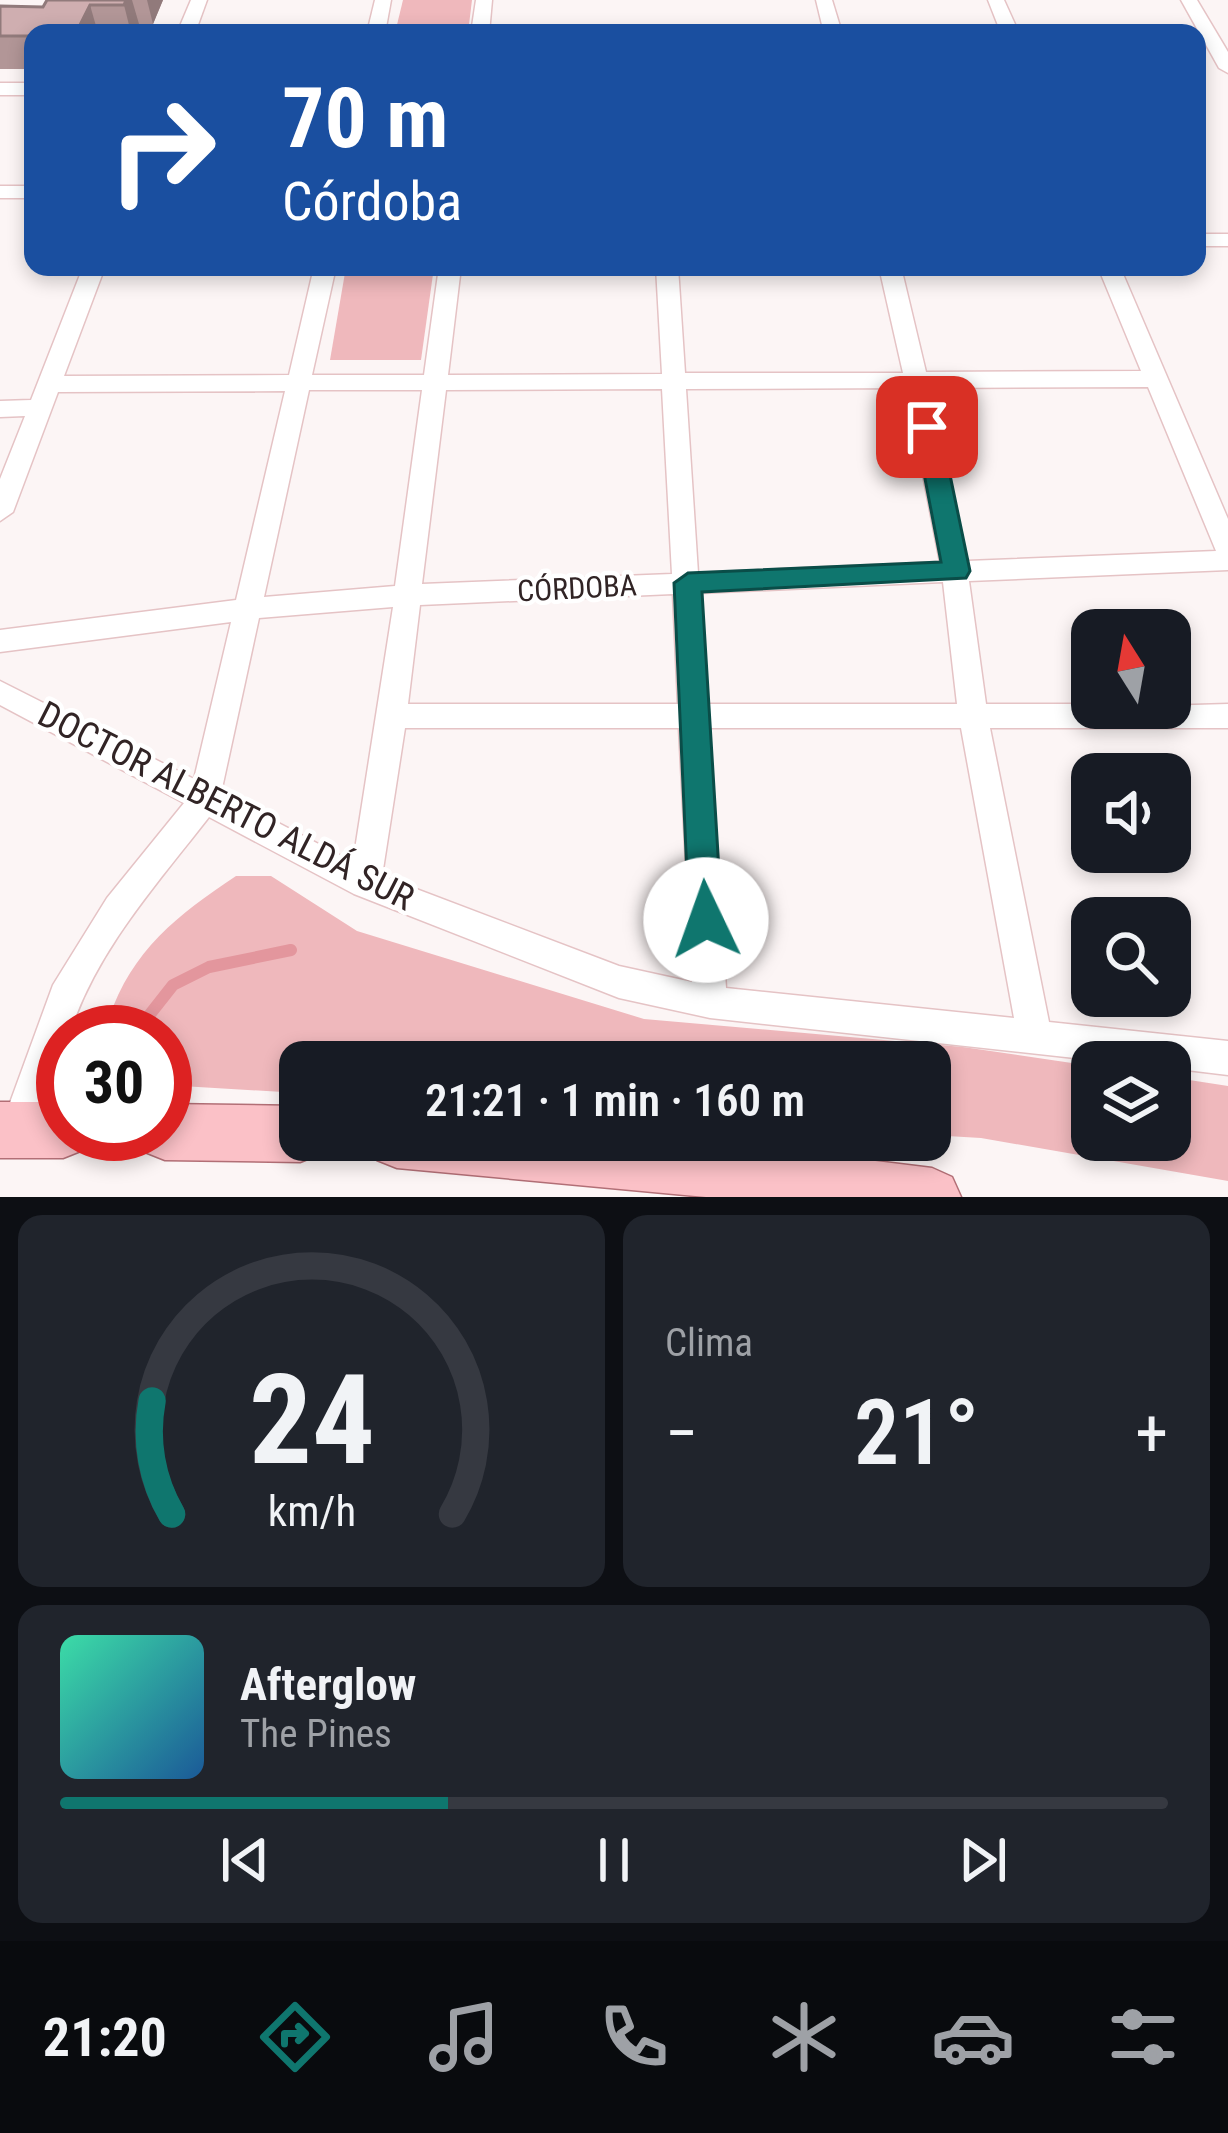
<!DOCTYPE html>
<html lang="es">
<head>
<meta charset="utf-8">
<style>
	:root { --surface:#171b24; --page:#20242c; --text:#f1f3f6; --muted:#9ea1a6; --line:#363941; --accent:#0f766e }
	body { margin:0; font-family:"Roboto Condensed",sans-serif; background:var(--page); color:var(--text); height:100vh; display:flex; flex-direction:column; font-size:45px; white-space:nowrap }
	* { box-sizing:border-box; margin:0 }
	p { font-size:39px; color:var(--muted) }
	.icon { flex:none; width:66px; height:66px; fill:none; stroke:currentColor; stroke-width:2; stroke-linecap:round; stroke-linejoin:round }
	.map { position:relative; height:1197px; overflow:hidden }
	.panel { display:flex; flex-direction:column; gap:18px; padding:18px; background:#0d0f14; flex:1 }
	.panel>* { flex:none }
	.banner { position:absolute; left:24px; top:24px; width:1182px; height:252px; border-radius:24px; box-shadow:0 6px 18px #0003; background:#1a4fa0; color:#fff; overflow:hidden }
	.needle { width:78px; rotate:349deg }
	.tools { position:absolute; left:1071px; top:609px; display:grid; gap:24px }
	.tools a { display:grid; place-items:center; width:120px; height:120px; border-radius:24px; background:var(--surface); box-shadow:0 6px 18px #0003; font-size:60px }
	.speed { position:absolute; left:36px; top:1005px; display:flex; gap:24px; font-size:60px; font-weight:700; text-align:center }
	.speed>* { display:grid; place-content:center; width:156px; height:156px; border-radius:50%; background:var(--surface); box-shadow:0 6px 18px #0003; line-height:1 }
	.speed .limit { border:18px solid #d22; background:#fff; color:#111 }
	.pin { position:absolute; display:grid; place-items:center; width:102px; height:102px; color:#fff; margin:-51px; border-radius:24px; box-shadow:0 6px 18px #0006 }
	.me { position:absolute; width:132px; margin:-66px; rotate:357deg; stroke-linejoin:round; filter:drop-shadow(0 0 9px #0008) }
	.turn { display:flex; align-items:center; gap:42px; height:252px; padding:0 60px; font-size:54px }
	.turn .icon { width:156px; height:156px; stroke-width:2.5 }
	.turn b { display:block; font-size:84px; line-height:102px }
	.big { font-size:90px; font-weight:600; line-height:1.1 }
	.panel .card { flex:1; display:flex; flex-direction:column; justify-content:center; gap:18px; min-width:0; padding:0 42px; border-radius:24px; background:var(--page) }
	.panel .dial { align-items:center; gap:0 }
	.dial svg { height:312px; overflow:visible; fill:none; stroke:var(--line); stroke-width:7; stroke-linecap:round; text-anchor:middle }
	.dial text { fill:var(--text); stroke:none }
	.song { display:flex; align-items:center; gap:36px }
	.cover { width:144px; height:144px; border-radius:18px; background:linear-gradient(135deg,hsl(160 70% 55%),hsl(210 70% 35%)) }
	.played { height:12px; border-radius:6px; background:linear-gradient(90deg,var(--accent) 35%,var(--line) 35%) }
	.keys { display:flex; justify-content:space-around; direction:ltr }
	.heat { display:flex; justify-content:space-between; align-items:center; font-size:66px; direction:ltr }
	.panel .tiles { flex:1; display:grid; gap:18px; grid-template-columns:1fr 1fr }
	.card:last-child { grid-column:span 2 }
	.trip { position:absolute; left:279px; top:1041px; width:672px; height:120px; border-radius:24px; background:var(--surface); box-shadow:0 6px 18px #0003; font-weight:600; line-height:120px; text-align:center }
	.dock { display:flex; height:192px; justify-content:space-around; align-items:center; background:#090b0e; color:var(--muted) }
	.dock .icon { width:84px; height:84px }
	.dock .on { color:var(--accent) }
	.dock b { font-size:54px; color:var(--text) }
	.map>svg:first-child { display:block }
	.green { fill:#efb8bc }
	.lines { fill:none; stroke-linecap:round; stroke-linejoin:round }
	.stream { stroke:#e3969d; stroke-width:12 }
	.minor-casing { stroke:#e5c3c5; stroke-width:3 }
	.primary-casing { stroke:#b26f76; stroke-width:3 }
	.minor { fill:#fff; fill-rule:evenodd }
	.primary { fill:#fbc1c7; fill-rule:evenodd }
	.wall { fill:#b29697 }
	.shaded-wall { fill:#917a7b }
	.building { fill:#cfaeb0; stroke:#917a7b; stroke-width:3 }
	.route { fill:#0f766e; stroke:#0a4d48; stroke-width:3 }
	.labels { text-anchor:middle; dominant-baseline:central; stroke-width:9; stroke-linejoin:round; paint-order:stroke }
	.street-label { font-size:30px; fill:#312425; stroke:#fff }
	.near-street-label { font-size:36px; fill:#312425; stroke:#fff }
</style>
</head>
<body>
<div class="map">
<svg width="1228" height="1197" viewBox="0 0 1228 1197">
	<rect width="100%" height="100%" fill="#fcf5f5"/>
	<!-- green -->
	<g class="green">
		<path d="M403 0H472L468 33H395Z"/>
		<path d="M346 267H434L421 360H330Z"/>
		<path d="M236 876H271L357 931 644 1019 963 1047 1092 1066V1140H1170V1077L1228 1086V1181L981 1138 930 1135V1062H300V1093L165 1085V1032H105C125 956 174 917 236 876Z"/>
	</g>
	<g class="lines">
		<!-- stream -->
		<path class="stream" d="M136 1032 173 985 209 967 291 950"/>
		<defs>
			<g id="minor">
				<path d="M191 0H207L195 33H177Z"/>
				<path d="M375 0H391L385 33H367Z"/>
				<path d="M476 0H492L489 33H471Z"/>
				<path d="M816 0H832L842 33H824Z"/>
				<path d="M988 0H1004L1019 33H1001Z"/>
				<path d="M1181 0H1197L1228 52V73L1219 68Z"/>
				<rect x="0" y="83" width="33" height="12"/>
				<rect x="0" y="186" width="33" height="12"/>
				<rect x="1197" y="234" width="31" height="12"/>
				<path d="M83 267H105L64 376 289 375 314 267H336L312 375H424L439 267H461L448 375 662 374 656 267H678L685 373H903L879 267H901L926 372 1141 371 1098 267H1120L1228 519V570L969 581 986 704H1092V708L1228 704V728H990L1049 1022 1228 1041V1075L1170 1068V1062H1111L710 1018 619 998 354 894 209 817C157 884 97 950 70 1032H63V1051L31 1143 18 1148 5 1143 0 1130 53 985 107 898 184 803 0 705V681L194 779 231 622 0 652V630L236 600 285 391 58 392 13 512 0 521V479L25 416 0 417V401L31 400ZM1148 387 1216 551 967 561 930 388ZM906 388 940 562 698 573 686 389ZM662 389 672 574 422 584 446 390ZM309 390H422L395 586 264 597ZM943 582 957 704H707L699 593ZM673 594 678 704H408L420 605ZM393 607 353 862 221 793 259 618ZM405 728H679L692 982 619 966 382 876ZM709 728H961L1014 1018 726 988Z"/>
			</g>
			<g id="primary">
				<path d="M0 1102H63V1134H89L83 1150 63 1158H0Z"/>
				<path d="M165 1104 300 1106V1140H325L320 1154 300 1162 165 1160 145 1152 138 1134H165Z"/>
				<path d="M369 1140H705L932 1168 952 1177 961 1197H706L397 1168 377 1160Z"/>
			</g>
		</defs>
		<!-- minor casing -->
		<use href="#minor" class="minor-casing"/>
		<!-- primary casing -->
		<use href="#primary" class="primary-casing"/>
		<!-- minor -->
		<use href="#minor" class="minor"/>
		<!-- primary -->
		<use href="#primary" class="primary"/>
	</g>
	<!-- wall -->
	<path class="wall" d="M47 0H163L153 24H139L135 33H33V69H0V6L43 7Z"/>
	<!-- shaded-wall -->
	<g class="shaded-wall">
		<path d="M126 0H132L139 24 135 33H131L124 5Z"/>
		<path d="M147 0H163L153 24Z"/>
		<path d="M90 5 98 33H76Z"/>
	</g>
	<!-- building -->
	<path class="building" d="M47 0H126L124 5H90L76 33H33V36H0V6L43 7Z"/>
	<!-- route -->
	<path class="route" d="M927 419 940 427 970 571 966 578 702 592 722 920 717 931 706 935 694 931 689 920 674 583 688 573 941 562 915 427Z"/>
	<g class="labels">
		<!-- street labels -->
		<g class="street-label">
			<text transform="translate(577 588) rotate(-3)">CÓRDOBA</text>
		</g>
		<!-- near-street labels -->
		<g class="near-street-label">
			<text transform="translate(226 806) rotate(27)">DOCTOR ALBERTO ALDÁ SUR</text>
		</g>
	</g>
</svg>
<div class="tools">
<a><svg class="needle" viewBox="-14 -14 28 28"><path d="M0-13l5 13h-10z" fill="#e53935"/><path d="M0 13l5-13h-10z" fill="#9ea1a6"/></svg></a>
<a><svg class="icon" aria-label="sound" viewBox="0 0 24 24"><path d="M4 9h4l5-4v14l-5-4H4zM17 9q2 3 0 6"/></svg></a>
<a><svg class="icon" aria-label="search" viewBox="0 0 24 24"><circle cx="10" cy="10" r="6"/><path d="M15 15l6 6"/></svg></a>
<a><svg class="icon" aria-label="layers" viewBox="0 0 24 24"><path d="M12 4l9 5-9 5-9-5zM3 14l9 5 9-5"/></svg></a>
</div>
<div class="speed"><div class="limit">30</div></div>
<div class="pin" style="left:927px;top:427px;background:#d93025"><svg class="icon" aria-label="arrive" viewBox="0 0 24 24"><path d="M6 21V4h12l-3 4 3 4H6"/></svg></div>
<svg class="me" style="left:706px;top:920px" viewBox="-20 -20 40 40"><circle r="19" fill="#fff"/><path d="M0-13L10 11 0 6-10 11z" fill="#0f766e"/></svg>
<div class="trip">21:21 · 1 min · 160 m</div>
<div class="banner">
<div class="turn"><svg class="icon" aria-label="right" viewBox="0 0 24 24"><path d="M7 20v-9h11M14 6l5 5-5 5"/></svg><div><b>70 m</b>Córdoba</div></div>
</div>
</div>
<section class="panel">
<div class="tiles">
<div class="card dial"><svg viewBox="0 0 100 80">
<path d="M14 69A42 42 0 1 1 86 69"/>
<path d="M14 69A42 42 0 0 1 9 40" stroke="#0f766e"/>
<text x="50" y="56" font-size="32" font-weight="700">24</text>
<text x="50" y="72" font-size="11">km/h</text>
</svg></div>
<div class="card"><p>Clima</p>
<div class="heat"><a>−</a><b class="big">21°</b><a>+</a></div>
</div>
<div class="card">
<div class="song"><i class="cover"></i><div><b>Afterglow</b><p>The Pines</p></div></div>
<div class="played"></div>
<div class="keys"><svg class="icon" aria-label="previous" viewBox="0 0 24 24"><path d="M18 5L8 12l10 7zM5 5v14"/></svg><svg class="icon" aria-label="pause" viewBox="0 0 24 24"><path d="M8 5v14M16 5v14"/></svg><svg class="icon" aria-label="next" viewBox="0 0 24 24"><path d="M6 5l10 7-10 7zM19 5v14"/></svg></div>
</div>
</div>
</section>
<nav class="dock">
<b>21:20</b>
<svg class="icon on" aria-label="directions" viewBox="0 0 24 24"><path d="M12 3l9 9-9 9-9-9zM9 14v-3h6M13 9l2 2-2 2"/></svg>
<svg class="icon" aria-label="music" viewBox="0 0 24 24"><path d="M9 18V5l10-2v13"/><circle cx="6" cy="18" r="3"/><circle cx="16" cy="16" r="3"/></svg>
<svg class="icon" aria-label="phone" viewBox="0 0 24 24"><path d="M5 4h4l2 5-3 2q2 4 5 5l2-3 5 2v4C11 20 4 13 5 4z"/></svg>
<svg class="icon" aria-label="climate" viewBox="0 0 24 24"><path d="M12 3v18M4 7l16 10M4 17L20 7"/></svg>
<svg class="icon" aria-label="car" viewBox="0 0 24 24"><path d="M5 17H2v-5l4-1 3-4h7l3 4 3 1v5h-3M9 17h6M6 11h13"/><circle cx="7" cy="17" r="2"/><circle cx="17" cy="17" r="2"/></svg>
<svg class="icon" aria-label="filters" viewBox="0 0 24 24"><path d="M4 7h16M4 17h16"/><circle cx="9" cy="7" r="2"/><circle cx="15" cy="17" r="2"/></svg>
</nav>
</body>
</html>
